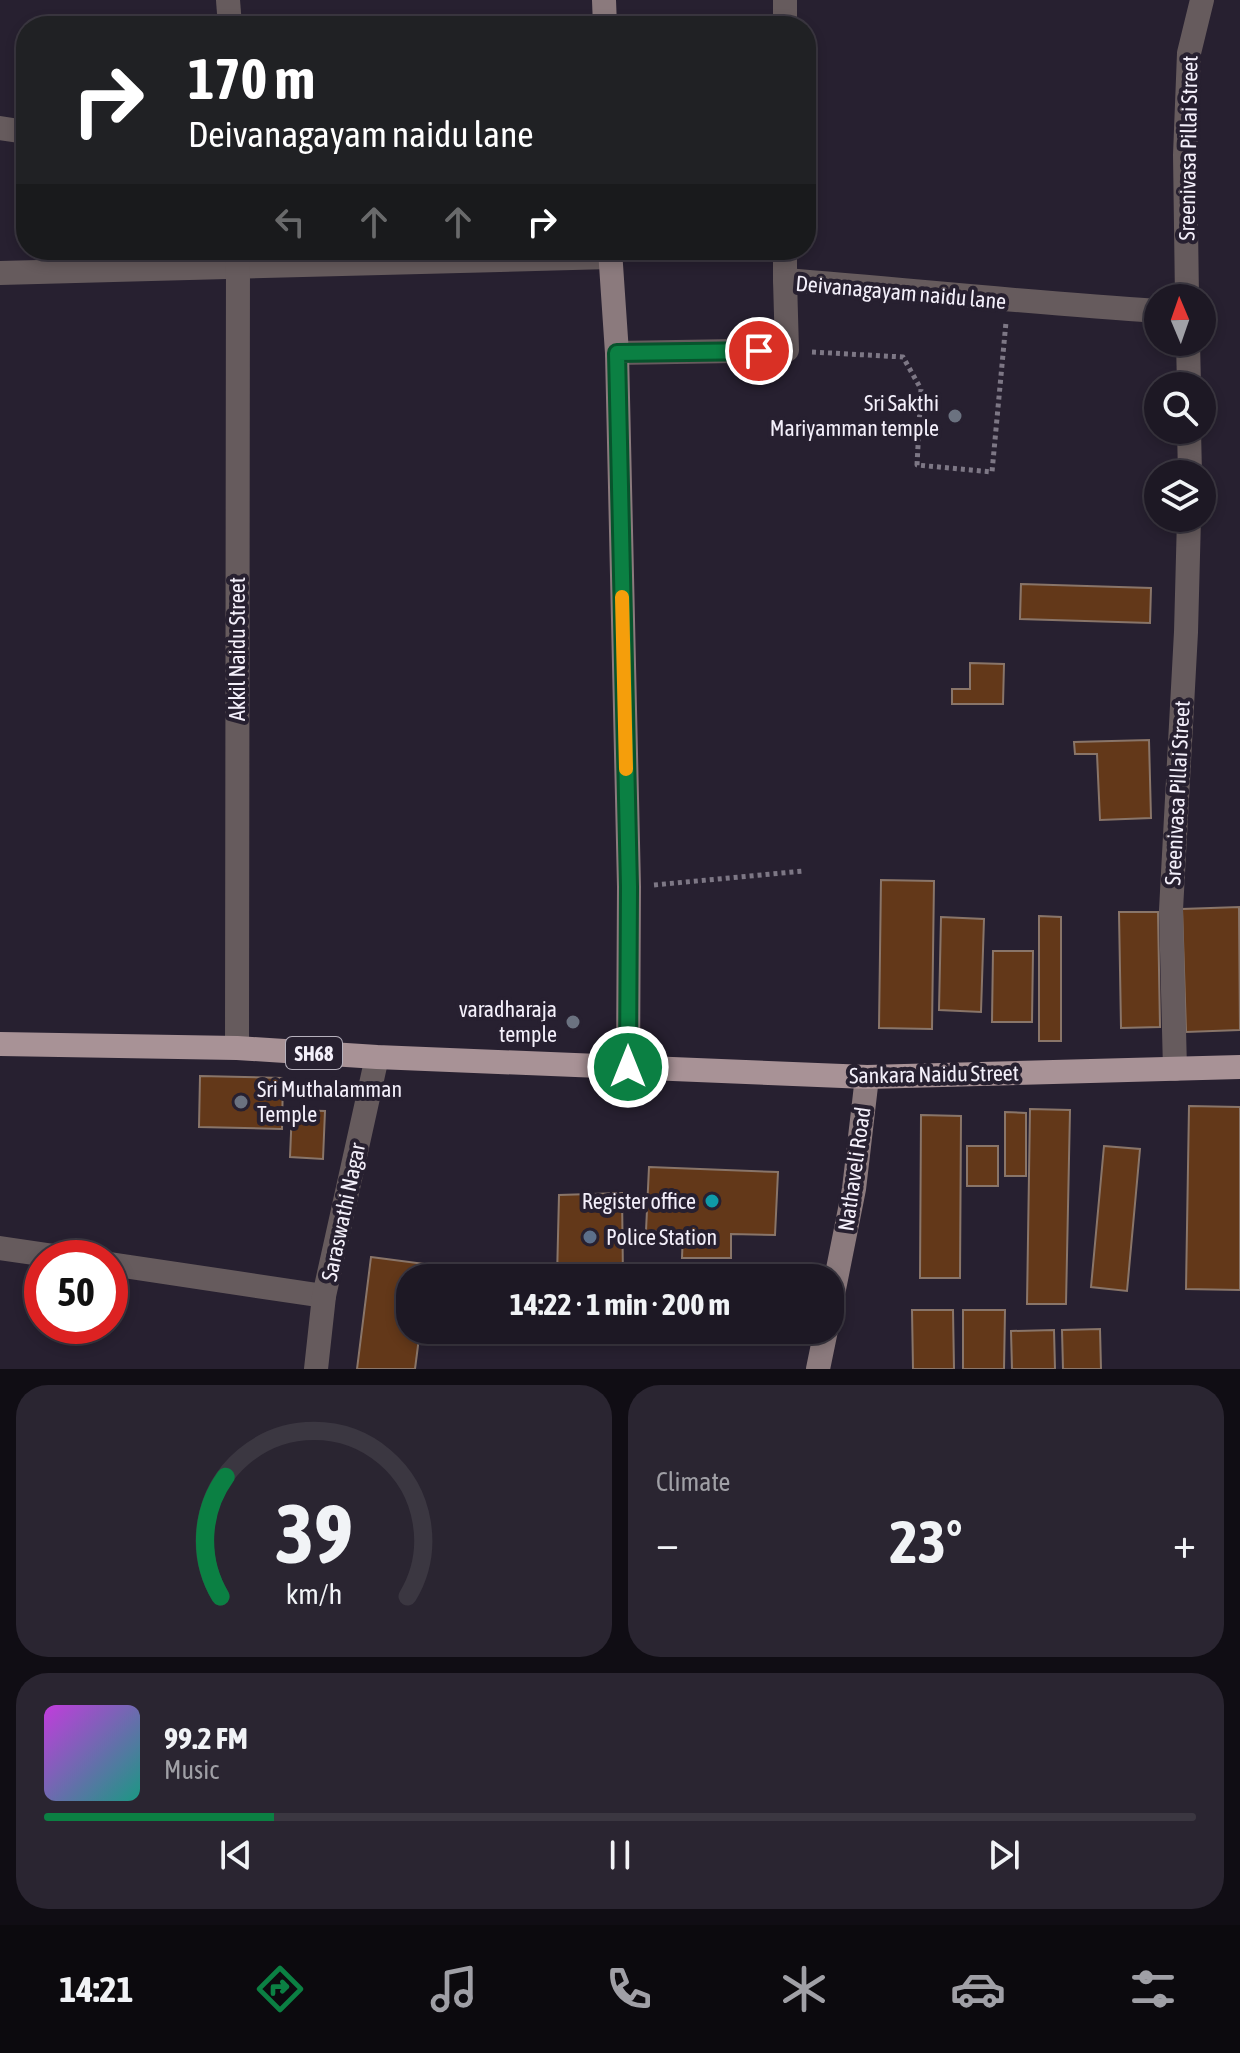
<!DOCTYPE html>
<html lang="en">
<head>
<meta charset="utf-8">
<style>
	:root { --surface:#1d1824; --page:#2a2531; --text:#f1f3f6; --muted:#a0a0a6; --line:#3b3741; --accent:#0b8043 }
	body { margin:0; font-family:"Asap Condensed",sans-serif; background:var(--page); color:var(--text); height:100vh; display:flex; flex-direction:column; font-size:30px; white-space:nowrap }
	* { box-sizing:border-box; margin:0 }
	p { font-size:26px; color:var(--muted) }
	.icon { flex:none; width:44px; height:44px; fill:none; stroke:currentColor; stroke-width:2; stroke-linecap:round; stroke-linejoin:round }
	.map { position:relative; height:1369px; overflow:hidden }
	.sheet { display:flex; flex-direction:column; gap:16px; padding:16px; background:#100d14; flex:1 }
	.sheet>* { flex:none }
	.banner { position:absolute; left:16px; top:16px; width:800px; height:244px; border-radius:32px; box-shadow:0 4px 12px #0003,0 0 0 2px var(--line); background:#202124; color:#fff; overflow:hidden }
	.needle { width:52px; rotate:358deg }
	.fabs { position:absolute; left:1144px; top:284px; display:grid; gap:16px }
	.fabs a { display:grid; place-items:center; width:72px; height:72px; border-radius:50%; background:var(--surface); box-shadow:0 4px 12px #0003,0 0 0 2px var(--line); font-size:40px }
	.speed { position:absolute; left:24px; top:1240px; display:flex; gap:16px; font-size:40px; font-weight:700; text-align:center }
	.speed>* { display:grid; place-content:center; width:104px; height:104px; border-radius:50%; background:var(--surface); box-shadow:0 4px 12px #0003,0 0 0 2px var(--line); line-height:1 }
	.speed .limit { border:12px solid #d22; background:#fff; color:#111 }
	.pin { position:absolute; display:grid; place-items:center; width:68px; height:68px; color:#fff; margin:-34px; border:4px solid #fff; border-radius:50%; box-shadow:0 2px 8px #0007 }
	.me { position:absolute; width:88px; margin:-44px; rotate:0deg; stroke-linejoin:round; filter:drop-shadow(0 0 6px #0008) }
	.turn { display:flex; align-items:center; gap:28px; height:168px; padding:0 40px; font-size:36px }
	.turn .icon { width:104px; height:104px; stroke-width:2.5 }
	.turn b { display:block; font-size:56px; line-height:68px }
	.lanes { display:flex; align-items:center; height:76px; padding:0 40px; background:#0003; justify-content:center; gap:40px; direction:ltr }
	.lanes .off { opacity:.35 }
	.big { font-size:60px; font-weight:700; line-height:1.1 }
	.sheet .tile { flex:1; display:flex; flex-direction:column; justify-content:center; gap:12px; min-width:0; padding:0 28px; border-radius:32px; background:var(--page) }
	.sheet .dial { align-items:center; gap:0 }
	.dial svg { height:208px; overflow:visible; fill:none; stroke:var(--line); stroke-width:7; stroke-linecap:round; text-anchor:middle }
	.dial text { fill:var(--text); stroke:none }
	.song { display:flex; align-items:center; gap:24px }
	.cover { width:96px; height:96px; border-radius:12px; background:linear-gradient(135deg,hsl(290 70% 55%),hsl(170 70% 35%)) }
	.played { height:8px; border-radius:4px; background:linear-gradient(90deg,var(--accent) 20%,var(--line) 20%) }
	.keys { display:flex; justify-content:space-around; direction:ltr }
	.heat { display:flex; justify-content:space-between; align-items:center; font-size:44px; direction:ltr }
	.sheet .tiles { flex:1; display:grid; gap:16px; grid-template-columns:1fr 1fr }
	.tile:last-child { grid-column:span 2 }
	.trip { position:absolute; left:396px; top:1264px; width:448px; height:80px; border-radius:32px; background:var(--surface); box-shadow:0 4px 12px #0003,0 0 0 2px var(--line); font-weight:700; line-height:80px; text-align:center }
	.dock { display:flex; height:128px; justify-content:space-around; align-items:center; background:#0c0a0e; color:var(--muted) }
	.dock .icon { width:56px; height:56px }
	.dock .on { color:var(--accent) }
	.dock b { font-size:36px; color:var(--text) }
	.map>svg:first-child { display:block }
	.building { fill:#633819; stroke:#897569; stroke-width:2 }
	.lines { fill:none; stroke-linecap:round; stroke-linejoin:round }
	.path { stroke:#7d7785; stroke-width:5; stroke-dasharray:4 4; stroke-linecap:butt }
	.street { stroke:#665b5d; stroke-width:24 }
	.secondary { stroke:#8b7a7d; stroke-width:24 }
	.primary { stroke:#a89296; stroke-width:24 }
	.route-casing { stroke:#07532c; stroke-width:20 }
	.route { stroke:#0b8043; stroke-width:14 }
	.slow { stroke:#f59e0b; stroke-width:14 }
	.worship-dot { fill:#6b7280; stroke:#272030; stroke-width:3 }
	.culture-dot { fill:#0f9aa8; stroke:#272030; stroke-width:3 }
	.service-dot { fill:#5c6f8a; stroke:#272030; stroke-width:3 }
	.labels { text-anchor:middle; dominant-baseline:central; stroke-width:8; stroke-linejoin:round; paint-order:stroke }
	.shield { fill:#272030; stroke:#b6b1bd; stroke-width:2 }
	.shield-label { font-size:20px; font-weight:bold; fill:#f3effa }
	.street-label { font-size:22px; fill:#f3effa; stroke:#272030 }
	.poi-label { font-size:22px; fill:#f3effa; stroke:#272030; text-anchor:end }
</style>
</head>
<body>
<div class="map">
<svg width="1240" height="1369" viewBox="0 0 1240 1369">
	<rect width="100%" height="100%" fill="#272030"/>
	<!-- building -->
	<g class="building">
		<path d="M1021 584 1151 588 1150 623 1020 619Z"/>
		<path d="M970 663 1004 664 1003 704H952V689H970Z"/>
		<path d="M1149 740 1151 818 1100 820 1097 754H1075L1074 742Z"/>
		<path d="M881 880 934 881 932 1029 879 1028Z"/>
		<path d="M1239 907 1240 1030 1186 1032 1182 909Z"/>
		<path d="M1119 912H1158L1160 1027 1121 1028Z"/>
		<path d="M1039 916 1061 917V1041H1039Z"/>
		<path d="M941 917 984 919 981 1012 939 1010Z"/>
		<path d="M993 951H1033L1032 1022H992Z"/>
		<path d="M200 1076 283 1078 282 1129 199 1127Z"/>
		<path d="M1189 1106 1240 1107V1290L1186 1289Z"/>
		<path d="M1030 1109 1070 1110 1066 1304H1027Z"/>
		<path d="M292 1110 325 1111 323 1159 290 1157Z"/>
		<path d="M1005 1112 1026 1113V1176H1005Z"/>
		<path d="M921 1115 961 1116 960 1278H920Z"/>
		<rect x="967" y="1146" width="31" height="40"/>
		<path d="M1104 1146 1140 1149 1127 1291 1091 1287Z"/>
		<path d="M649 1167 778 1172 775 1235 731 1234V1258H682L683 1232 646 1231Z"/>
		<path d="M622 1193 623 1278H557L559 1195Z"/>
		<path d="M371 1257 471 1270 470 1278H410V1330H420L415 1369H357Z"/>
		<path d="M912 1310H953L954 1369H913Z"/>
		<path d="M963 1310H1005L1004 1369H963Z"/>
		<path d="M1100 1329 1101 1369H1063L1062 1330Z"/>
		<path d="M1054 1330 1055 1369H1012L1011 1331Z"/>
	</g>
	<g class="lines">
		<!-- path -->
		<g class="path">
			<path d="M812 352 903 357 921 389 917 465 992 472 1006 322"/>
			<path d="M654 885 803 871"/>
		</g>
		<!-- street -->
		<g class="street">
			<path d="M228 0 230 26"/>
			<path d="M785 0V26"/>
			<path d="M0 128 26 132"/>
			<path d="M0 273 610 257"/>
			<path d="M785 280V250"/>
			<path d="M1187 298 1185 155 1189 53 1202 0"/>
			<path d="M1188 342 1189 386"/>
			<path d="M617 353 787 350 785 280C910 290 1033 303 1158 311"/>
			<path d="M1189 430 1190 474"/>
			<path d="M237 1048 238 250"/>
			<path d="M1175 1069 1171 910 1186 632 1189 518"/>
			<path d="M0 1248 68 1258"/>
			<path d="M110 1264 324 1296"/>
			<path d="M316 1369 324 1296 377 1057"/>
		</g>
		<!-- secondary -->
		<g class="secondary">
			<path d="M604 0 605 26"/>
			<path d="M610 250 617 353 629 887 628 1067"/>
			<path d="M830 1309 854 1189 867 1077"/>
			<path d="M818 1369 826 1330"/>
		</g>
		<!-- primary -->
		<path class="primary" d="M0 1044 237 1048 377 1057 867 1077 1240 1067"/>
	</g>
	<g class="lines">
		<defs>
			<path id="route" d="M628 1067 629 887 617 353 759 351"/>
		</defs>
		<!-- route casing -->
		<use href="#route" class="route-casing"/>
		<!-- route -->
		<use href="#route" class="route"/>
		<!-- slow -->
		<path class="slow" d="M622 597 626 769"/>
	</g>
	<!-- markers -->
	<g class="worship-dot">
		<circle cx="955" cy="416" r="8"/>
		<circle cx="573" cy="1022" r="8"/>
		<circle cx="241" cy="1102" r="8"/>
	</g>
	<circle class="culture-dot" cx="712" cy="1201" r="8"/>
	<circle class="service-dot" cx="590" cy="1237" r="8"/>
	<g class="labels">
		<!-- shield labels -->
		<rect class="shield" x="286" y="1037" width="56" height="32" rx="6"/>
		<g class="shield-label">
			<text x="314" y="1053">SH68</text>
		</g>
		<!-- street labels -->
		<g class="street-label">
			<text transform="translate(1188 148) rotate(-89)">Sreenivasa Pillai Street</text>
			<text transform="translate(901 292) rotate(5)">Deivanagayam naidu lane</text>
			<text transform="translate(237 649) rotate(-90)">Akkil Naidu Street</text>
			<text transform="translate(1177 793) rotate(-87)">Sreenivasa Pillai Street</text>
			<text transform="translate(934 1074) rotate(-1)">Sankara Naidu Street</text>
			<text transform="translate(854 1169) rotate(-82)">Nathaveli Road</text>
			<text transform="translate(343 1212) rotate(-78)">Saraswathi Nagar</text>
		</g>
		<!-- poi labels -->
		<g class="poi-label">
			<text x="939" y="403">Sri Sakthi<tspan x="939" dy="25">Mariyamman temple</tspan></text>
			<text x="557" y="1009">varadharaja<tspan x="557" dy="25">temple</tspan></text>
			<text x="257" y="1089" text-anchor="start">Sri Muthalamman<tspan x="257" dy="25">Temple</tspan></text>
			<text x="696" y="1201">Register office</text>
			<text x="606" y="1237" text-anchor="start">Police Station</text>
		</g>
	</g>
</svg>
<div class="fabs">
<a><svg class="needle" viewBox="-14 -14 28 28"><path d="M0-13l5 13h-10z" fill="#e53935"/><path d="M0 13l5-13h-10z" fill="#a0a0a6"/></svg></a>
<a><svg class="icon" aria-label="search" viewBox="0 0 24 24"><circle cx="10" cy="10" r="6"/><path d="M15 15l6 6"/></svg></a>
<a><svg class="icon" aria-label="layers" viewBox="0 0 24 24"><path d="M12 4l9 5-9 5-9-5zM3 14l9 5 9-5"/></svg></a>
</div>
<div class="speed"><div class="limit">50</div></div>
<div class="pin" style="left:759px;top:351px;background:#d93025"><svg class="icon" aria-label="arrive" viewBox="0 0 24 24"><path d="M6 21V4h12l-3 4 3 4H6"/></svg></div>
<svg class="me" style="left:628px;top:1067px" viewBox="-20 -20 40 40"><circle r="17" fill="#0b8043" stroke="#fff" stroke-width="3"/><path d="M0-11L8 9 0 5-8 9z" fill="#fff"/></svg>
<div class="trip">14:22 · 1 min · 200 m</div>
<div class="banner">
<div class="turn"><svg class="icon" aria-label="right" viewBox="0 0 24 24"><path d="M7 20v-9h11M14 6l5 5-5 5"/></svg><div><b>170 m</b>Deivanagayam naidu lane</div></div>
<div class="lanes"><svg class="icon off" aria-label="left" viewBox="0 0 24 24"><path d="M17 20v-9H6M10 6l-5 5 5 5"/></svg><svg class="icon off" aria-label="ahead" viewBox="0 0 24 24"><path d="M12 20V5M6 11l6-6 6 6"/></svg><svg class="icon off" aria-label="ahead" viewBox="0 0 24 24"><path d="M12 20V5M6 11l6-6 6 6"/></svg><svg class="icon" aria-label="right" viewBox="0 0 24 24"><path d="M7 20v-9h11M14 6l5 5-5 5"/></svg></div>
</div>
</div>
<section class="sheet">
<div class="tiles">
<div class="tile dial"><svg viewBox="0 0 100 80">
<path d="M14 69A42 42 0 1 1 86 69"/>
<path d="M14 69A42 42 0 0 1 16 23" stroke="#0b8043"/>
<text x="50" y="56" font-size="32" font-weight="700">39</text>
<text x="50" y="72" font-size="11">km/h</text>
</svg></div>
<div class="tile"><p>Climate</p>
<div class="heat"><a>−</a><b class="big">23°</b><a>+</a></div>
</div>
<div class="tile">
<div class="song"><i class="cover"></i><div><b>99.2 FM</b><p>Music</p></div></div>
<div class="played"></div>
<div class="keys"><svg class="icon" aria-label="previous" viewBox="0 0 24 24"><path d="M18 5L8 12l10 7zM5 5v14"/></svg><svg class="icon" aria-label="pause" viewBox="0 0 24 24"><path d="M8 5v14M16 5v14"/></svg><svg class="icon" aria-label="next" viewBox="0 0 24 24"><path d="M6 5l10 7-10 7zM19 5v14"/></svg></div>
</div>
</div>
</section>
<nav class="dock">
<b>14:21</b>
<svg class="icon on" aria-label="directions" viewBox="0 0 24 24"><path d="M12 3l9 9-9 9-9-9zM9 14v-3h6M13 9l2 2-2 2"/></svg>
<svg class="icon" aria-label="music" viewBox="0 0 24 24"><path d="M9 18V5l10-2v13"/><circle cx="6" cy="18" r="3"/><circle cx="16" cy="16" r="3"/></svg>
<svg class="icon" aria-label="phone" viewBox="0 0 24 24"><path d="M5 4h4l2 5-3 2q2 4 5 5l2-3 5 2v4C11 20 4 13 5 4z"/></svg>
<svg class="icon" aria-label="climate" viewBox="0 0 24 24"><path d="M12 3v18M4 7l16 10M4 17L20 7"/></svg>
<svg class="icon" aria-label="car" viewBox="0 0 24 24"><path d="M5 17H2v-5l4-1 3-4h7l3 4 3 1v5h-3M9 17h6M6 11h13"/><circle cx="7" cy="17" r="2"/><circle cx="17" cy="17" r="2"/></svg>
<svg class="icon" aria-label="filters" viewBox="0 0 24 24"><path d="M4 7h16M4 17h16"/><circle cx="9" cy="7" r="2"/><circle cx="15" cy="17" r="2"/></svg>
</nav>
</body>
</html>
